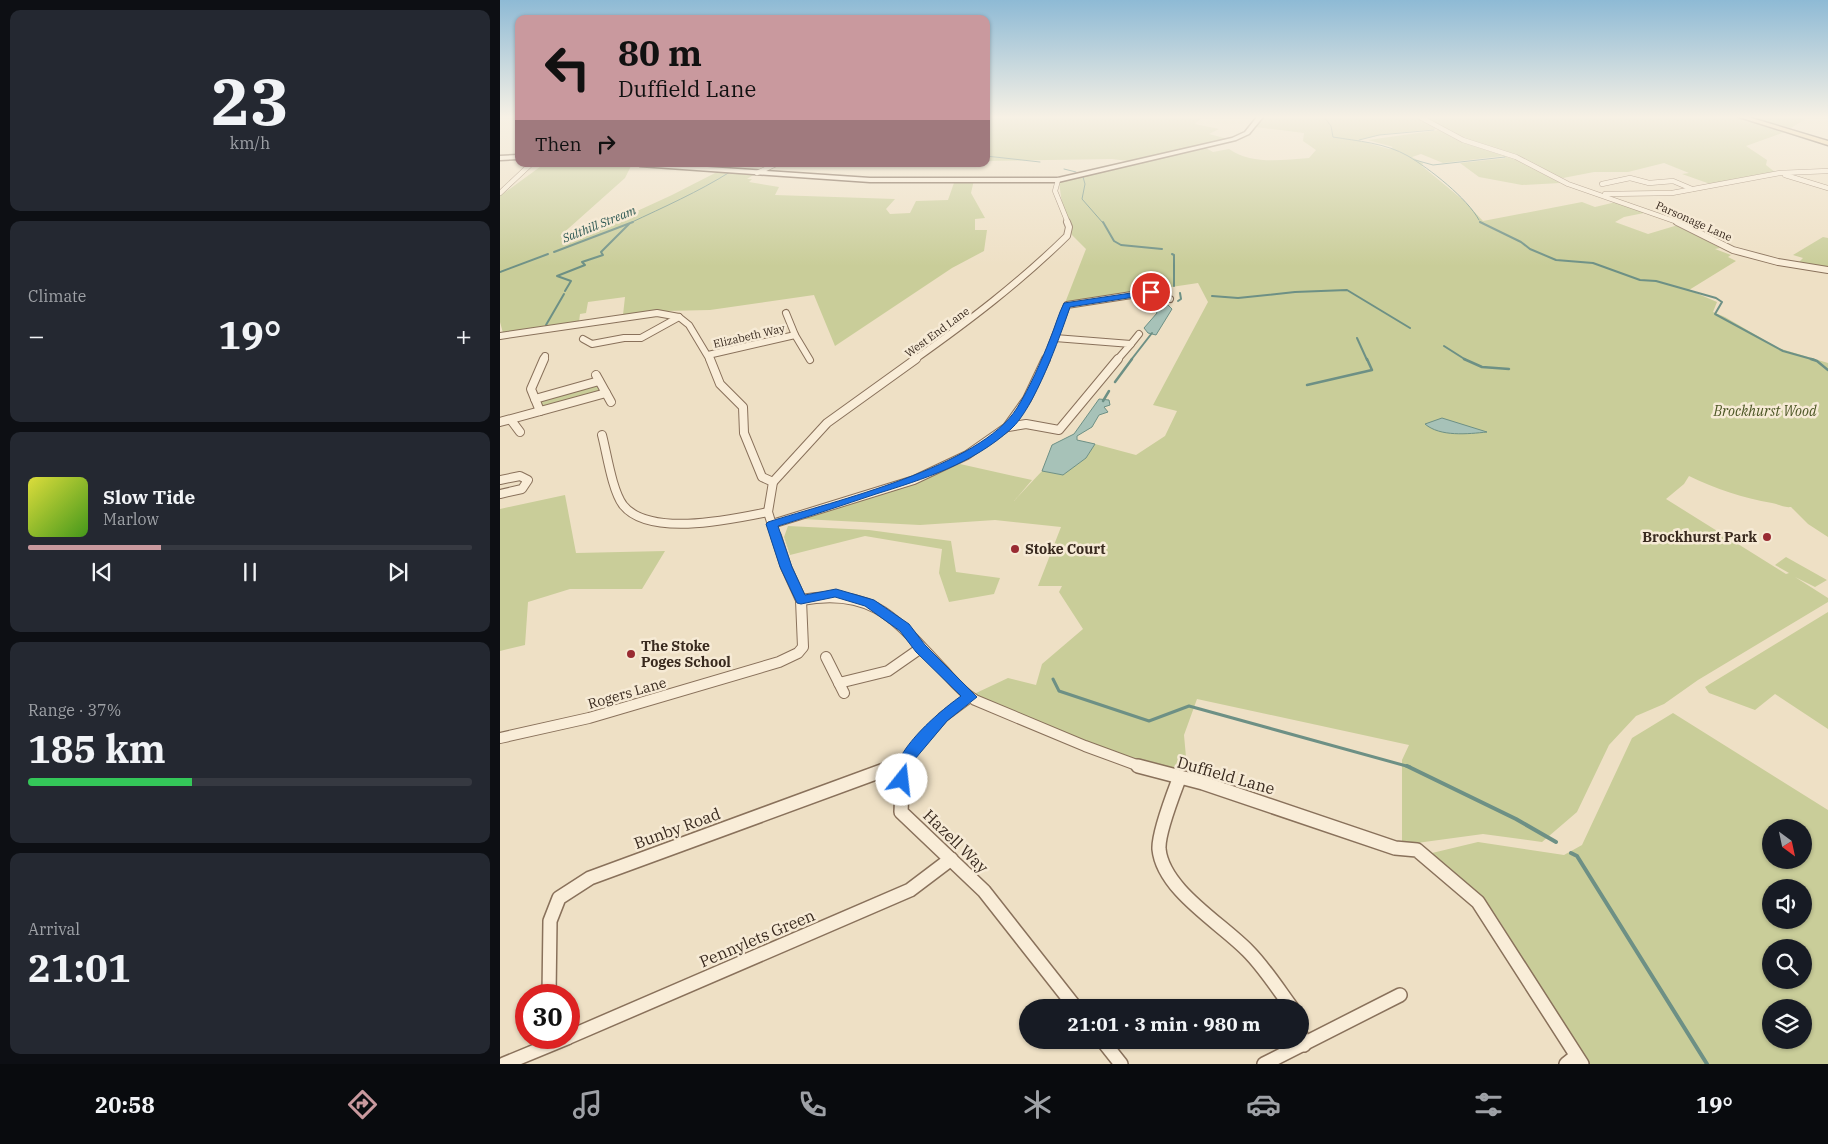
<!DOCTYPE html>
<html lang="en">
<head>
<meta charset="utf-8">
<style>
	:root { --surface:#171b24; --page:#242831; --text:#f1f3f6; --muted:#9ea1a6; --line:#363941; --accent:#c9999e }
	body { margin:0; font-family:"IBM Plex Serif",serif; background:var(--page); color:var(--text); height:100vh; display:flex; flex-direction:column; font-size:19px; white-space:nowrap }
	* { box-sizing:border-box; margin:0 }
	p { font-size:16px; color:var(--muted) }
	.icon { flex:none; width:28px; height:28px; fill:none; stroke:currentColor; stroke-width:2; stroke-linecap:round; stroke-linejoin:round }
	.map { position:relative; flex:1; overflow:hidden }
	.sheet { display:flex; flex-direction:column; gap:10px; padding:10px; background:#0d0f14; width:500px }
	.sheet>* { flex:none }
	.top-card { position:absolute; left:15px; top:15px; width:475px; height:152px; border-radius:10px; box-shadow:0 1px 4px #0004; background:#c9999e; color:#111; overflow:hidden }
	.needle { width:32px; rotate:147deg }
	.fabs { position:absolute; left:1262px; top:819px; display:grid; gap:10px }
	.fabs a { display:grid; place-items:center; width:50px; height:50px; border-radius:50%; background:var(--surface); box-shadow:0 1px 4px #0004; font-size:25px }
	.speed { position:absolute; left:15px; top:984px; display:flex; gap:10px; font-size:25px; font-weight:700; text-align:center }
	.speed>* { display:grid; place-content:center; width:65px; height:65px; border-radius:50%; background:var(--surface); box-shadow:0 1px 4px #0004; line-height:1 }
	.speed .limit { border:8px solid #d22; background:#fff; color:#111 }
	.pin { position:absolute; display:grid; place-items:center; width:42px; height:42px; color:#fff; margin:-21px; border:2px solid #fff; border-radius:50%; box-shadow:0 1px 5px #0007 }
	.me { position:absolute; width:55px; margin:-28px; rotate:16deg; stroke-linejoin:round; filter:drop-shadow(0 0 4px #0008) }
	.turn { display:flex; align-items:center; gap:18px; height:105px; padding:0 20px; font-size:22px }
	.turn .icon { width:65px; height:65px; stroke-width:2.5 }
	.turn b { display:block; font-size:35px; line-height:42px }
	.then { display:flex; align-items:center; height:48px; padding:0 20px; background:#0003; gap:10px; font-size:19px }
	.big { font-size:38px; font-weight:700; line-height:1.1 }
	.sheet .widget { flex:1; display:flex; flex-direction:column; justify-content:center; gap:8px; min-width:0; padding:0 18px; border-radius:10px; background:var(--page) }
	.sheet .dial { align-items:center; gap:0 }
	.dial b { font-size:65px; line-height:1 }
	.song { display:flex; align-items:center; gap:15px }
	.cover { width:60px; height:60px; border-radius:8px; background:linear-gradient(135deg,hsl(60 70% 55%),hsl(100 70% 35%)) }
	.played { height:5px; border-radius:2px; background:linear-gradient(90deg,var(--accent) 30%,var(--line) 30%) }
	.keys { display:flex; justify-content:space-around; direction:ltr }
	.heat { display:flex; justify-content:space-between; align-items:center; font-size:28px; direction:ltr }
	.charge { height:8px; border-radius:4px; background:linear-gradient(90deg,#34c759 37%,var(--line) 0) }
	.trip { position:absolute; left:519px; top:999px; width:290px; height:50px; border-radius:25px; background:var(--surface); box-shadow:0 1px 4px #0004; font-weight:700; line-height:50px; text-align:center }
	.menu { display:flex; height:80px; justify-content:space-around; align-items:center; background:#090b0e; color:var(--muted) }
	.menu .icon { width:35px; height:35px }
	.menu .on { color:var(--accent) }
	.menu b { font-size:22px; color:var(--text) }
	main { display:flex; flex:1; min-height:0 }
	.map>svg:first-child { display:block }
	.green { fill:#c9cd99; fill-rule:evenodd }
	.water { fill:#a7c2b8; stroke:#6d9085 }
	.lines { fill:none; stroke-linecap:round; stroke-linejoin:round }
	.stream-far4 { stroke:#6d9085; stroke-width:1 }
	.stream-far3 { stroke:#6d9085; stroke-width:2 }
	.stream-far2 { stroke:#6d9085; stroke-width:2.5 }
	.stream-far1 { stroke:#6d9085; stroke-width:3 }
	.stream { stroke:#6d9085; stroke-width:4 }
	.minor-far4-casing { stroke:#89715b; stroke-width:5.5 }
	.minor-far3-casing { stroke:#89715b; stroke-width:8 }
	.minor-far2-casing { stroke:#89715b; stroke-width:10 }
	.minor-far1-casing { stroke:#89715b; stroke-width:12 }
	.minor-casing { stroke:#89715b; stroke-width:16 }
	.secondary-casing { stroke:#6b523e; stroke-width:3 }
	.primary-casing { stroke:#57402f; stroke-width:3 }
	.minor-far4 { stroke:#f9edd8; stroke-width:4.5 }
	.minor-far3 { stroke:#f9edd8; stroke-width:6 }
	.minor-far2 { stroke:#f9edd8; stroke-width:8 }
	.minor-far1 { stroke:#f9edd8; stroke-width:10 }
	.minor { stroke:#f9edd8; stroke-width:13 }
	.secondary { fill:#f9edd8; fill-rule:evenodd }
	.primary { fill:#f1d29d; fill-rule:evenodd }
	.route { fill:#1a73e8; stroke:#114b97 }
	.poi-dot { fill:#992b32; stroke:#f6ead5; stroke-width:2 }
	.labels { text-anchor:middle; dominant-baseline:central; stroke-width:5; stroke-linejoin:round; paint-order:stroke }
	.far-street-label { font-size:11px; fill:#392a1f; stroke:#f6ead5 }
	.far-water-label { font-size:12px; font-style:italic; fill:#2e5954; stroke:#f6ead5 }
	.park-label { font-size:14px; font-style:italic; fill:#4c5625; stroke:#f6ead5 }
	.poi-label { font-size:14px; font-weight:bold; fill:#392a1f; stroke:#f6ead5; text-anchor:start }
	.street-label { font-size:14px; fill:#392a1f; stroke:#f6ead5 }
	.near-street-label { font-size:16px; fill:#392a1f; stroke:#f6ead5 }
</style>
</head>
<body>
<main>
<section class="sheet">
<div class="widget dial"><b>23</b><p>km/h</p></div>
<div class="widget"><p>Climate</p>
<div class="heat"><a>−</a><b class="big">19°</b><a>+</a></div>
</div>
<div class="widget">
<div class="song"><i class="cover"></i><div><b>Slow Tide</b><p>Marlow</p></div></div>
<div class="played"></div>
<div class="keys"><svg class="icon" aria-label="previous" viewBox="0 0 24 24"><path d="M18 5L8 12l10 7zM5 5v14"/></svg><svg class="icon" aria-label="pause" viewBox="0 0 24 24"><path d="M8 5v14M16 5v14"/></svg><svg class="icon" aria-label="next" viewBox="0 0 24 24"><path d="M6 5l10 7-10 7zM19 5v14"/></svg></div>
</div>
<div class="widget"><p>Range · 37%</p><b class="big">185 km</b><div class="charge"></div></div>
<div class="widget"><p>Arrival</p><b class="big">21:01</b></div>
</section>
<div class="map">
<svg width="1328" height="1064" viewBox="0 0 1328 1064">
	<rect width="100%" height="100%" fill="#eee0c5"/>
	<!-- green -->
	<g class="green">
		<path d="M486 117H702L695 124 719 129 709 134 728 139 628 161 612 159 486 161Z"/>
		<path d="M763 117H832L833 120 834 117H917L936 129 885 134 857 140 889 149 893 147 868 140 939 130 962 142 1022 162 1060 183 1022 185 979 177 960 163 1006 158 1003 156 943 163 921 154 912 157 923 163 922 166 963 200 983 221 1082 202 1095 207 1116 202 1144 211V213L1124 217 1115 222 1148 234 1178 225 1220 248 1215 249 1231 255 1228 257 1236 261 1189 290 1217 302 1213 312 1225 317 1278 348 1328 363V537L1308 524 1291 507C1283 508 1279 504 1272 503 1243 498 1216 489 1189 476L1184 484 1166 499 1286 574 1289 573 1275 565 1286 557 1327 580 1315 587 1295 577 1328 598V602L1198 680 1164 704 1136 716 1109 745 1077 812 1042 842 983 834 902 845V760L909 745 697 699 684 735 687 768 682 776 568 737 474 694 508 678 536 685 542 664 583 629 559 592 562 586H538L561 527 495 520 420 525 302 519 374 497 460 464 532 480 514 501 542 471 563 475 586 458 595 444 636 455 665 436 677 411 653 405 708 302 698 283 565 303 586 249 572 235 563 211 559 182 704 147 713 152 729 149C752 165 782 160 809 158L816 150 803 141 804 133 755 127Z"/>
		<path d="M921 117H1240L1288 131 1246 146 1267 160 1266 165 1276 173 1213 185 1182 174 1189 173 1164 163 1128 172H1094L1063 178 966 141Z"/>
		<path d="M1247 117H1308L1291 128Z"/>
		<path d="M44 164H132L125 178 60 236 109 224 172 195 219 171 255 174 247 179H252L249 182 279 187 275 195 395 199 386 209 390 214 410 213 416 201 448 200 455 180H474L471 193 485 218 475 219V230H487L484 251 452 268 335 346 314 295 210 310 164 311 123 315 125 297 88 302 86 313 80 314 79 322 3 333 0 322V196Z"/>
		<path d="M1323 237 1328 238V269L1298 263 1303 258 1293 255Z"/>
		<path d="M89 385 98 386 101 389 96 394 54 406H42L39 401Z"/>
		<path d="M65 495 76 553 165 551 142 589H70L28 602 25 645 0 651V509Z"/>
		<path d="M288 526 369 530 451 541 456 572 500 578 494 594 449 602 439 573 442 549 365 536 290 555 284 537Z"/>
		<path d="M1328 612V729L1275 694 1255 710 1209 693 1205 687Z"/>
		<path d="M1173 713 1328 810V1064H1088L997 917 962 879 932 853 978 842 1064 855 1082 845 1132 738ZM1271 828H1304V860H1271ZM1271 888H1304V920H1271ZM1271 948H1304V980H1271ZM1271 1008H1304V1040H1271Z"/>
	</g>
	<!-- water -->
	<g class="water">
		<path d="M666 303 672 309 656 335 648 333 644 328 657 313 653 306Z"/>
		<path d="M599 399 609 400 610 405 604 407 608 412 599 415 592 427 577 436V440L595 444 586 458 563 475 542 471 552 445 574 434Z"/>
		<path d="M942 418 987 432C968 434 940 437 925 424Z"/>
	</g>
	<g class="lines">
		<!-- stream-far4 -->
		<g class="stream-far4">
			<path d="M824 117 831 126 833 137C857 141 886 143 908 156 930 169 967 198 979 220"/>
			<path d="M859 140 879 135 934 130"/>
			<path d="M486 156 540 162"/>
			<path d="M915 160 933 165 1005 157"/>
			<path d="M564 169 576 172"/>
			<path d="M583 177 585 184 582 199 603 223"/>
			<path d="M980 222 983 223"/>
			<path d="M130 223C164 207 198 192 230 172"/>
		</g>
		<!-- stream-far3 -->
		<g class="stream-far3">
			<path d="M603 222 614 241 621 245 662 249"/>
			<path d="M980 222 1021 242 1030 249 1056 260 1093 263 1140 280 1156 281 1216 298 1222 302 1215 314 1283 351 1315 360"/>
			<path d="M54 252 133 222"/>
			<path d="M672 254 674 255V286"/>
			<path d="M0 272 48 254"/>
			<path d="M65 291 71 281 57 276 85 265 82 262 103 255 101 252 129 224"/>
			<path d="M712 296 738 298 795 292 847 290 910 328"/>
			<path d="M678 301 681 299 680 293"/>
			<path d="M46 325 64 294"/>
			<path d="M857 338 867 360"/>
			<path d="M944 346 966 360"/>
			<path d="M631 360 652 333"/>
		</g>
		<!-- stream-far2 -->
		<g class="stream-far2">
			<path d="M964 359 982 367 1009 369"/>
			<path d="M1311 359 1317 361 1328 370"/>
			<path d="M615 382 632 359"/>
			<path d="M807 385 872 370 867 359"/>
			<path d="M603 401 609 391"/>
		</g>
		<!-- stream-far1 -->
		<path class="stream-far1" d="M553 679 559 691 649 721 689 706 910 767"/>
		<!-- stream -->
		<g class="stream">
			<path d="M907 766 1016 819 1056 842"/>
			<path d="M1071 853 1077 856 1207 1064"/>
		</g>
		<defs>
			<g id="minor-far4">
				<path d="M920 117 963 140 1016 157 1068 184 1180 223"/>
				<path d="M257 173 276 164"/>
				<path d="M1285 175 1328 188"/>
				<path d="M558 180 555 191 568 223"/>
				<path d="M1102 184 1130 178 1149 183 1173 181 1192 189"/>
				<path d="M0 193 31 164"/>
				<path d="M1105 194 1172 193 1280 173 1328 171"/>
			</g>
			<g id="minor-far3">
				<path d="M1177 222 1233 250 1278 262 1328 270"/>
				<path d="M286 313 295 335 310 360"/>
				<path d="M0 336 157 313 179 317 189 325 210 360"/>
				<path d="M555 338 631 344 617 360"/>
				<path d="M83 339 92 344 124 338H141L179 317"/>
				<path d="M631 344 639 334"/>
				<path d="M208 355 295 335"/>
				<path d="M44 360 45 356"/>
				<path d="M414 360C469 321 519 283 567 236L569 227 567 222"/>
				<path d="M546 360 567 305 651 292 670 299"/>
			</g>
			<g id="minor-far2">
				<path d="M210 359 220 384 243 407 244 433 262 477 273 482 268 512 276 538"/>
				<path d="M96 375 111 402"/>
				<path d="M35 399 99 381"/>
				<path d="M40 411 31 389 44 359"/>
				<path d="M11 420 20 432"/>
				<path d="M0 422 106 393"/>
				<path d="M508 427 526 424 559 430 618 359"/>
				<path d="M102 435C107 454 112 490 123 505 149 538 233 519 268 512"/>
				<path d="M0 480 20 476 28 480 22 489 0 494"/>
				<path d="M273 482 327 423 416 359"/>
				<path d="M272 524 414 480 467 455 507 427 527 399 546 359"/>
			</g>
			<g id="minor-far1">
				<path d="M301 600C376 586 398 623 445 672 454 682 463 693 475 700L585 746 642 767"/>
				<path d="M326 657 339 683 388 671 421 648"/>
				<path d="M339 683 344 693"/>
				<path d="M0 738 89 718 279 662 298 653 303 647 301 600 286 567 276 536"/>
				<path d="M391 767 403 763"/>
				<path d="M403 767V763L443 717 470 697"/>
			</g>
			<g id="minor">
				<path d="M403 766 401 812 484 891 576 1008"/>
				<path d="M638 766 703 783 895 848 917 850 978 902 1082 1064"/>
				<path d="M679 779C673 795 658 833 659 849 663 890 721 923 748 951 764 967 778 989 792 1008"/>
				<path d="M49 995 50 921 59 898 90 878 395 766"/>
				<path d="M800 1032 804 1045"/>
				<path d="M69 1037 410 890 451 859"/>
				<path d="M602 1040 621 1064"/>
				<path d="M4 1064 67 1038"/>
				<path d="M764 1064 900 995"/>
				<path d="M1066 1064 1076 1056"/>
			</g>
			<g id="secondary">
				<path d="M757 117H763L749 134 736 140 558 182H370L140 166 137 164H162L370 178H558L732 138 745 132Z"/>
				<path d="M19 155V159L0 160V156Z"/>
			</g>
			<path id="primary" d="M1239 117H1248L1328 141V145Z"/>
		</defs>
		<!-- minor-far4 casing -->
		<use href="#minor-far4" class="minor-far4-casing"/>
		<!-- minor-far3 casing -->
		<use href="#minor-far3" class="minor-far3-casing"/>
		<!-- minor-far2 casing -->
		<use href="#minor-far2" class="minor-far2-casing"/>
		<!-- minor-far1 casing -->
		<use href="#minor-far1" class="minor-far1-casing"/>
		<!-- minor casing -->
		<use href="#minor" class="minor-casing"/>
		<!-- secondary casing -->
		<use href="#secondary" class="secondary-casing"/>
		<!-- primary casing -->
		<use href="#primary" class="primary-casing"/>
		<!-- minor-far4 -->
		<use href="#minor-far4" class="minor-far4"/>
		<!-- minor-far3 -->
		<use href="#minor-far3" class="minor-far3"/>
		<!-- minor-far2 -->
		<use href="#minor-far2" class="minor-far2"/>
		<!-- minor-far1 -->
		<use href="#minor-far1" class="minor-far1"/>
		<!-- minor -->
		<use href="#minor" class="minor"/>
		<!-- secondary -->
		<use href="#secondary" class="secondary"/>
		<!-- primary -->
		<use href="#primary" class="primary"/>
	</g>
	<!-- sky -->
	<linearGradient id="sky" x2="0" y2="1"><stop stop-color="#8ebad5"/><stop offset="0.44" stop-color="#f7f1e5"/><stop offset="1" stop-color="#f7f1e5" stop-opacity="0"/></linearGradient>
	<rect width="1328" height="266" fill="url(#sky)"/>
	<!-- route -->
	<path class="route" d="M651 290 655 292 654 294 570 307C560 337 534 409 511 429 472 464 424 479 376 494 343 505 311 516 278 526L292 567 305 595 336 589 374 600 409 624 425 645 477 697 447 721 410 765 408 784 402 786 397 784C384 757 441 710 461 696L416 652 400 631 365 606 335 597 301 604 297 603 280 567 266 524 268 522C334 501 480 467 517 408 530 387 541 362 550 339 555 327 558 315 564 303Z"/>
	<!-- markers -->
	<g class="poi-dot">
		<circle cx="1267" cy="537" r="5"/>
		<circle cx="515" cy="549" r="5"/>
		<circle cx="131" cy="654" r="5"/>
	</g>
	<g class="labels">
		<!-- far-street labels -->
		<g class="far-street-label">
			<text transform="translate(1194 221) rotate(24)">Parsonage Lane</text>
			<text transform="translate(437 332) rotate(-36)">West End Lane</text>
			<text transform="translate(249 336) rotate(-13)">Elizabeth Way</text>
		</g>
		<!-- far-water labels -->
		<g class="far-water-label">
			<text transform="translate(99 224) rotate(-22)">Salthill Stream</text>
		</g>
		<!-- park labels -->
		<g class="park-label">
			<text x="1265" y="411">Brockhurst Wood</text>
		</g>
		<!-- poi labels -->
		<g class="poi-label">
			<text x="1257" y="537" text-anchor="end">Brockhurst Park</text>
			<text x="525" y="549">Stoke Court</text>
			<text x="141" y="646">The Stoke<tspan x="141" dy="16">Poges School</tspan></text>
		</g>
		<!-- street labels -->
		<g class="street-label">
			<text transform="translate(127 693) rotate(-16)">Rogers Lane</text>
		</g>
		<!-- near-street labels -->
		<g class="near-street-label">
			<text transform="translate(726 775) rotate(16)">Duffield Lane</text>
			<text transform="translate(177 828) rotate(-20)">Bunby Road</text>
			<text transform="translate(456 841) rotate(44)">Hazell Way</text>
			<text transform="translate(257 938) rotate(-23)">Pennylets Green</text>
		</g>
	</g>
</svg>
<div class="fabs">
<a><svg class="needle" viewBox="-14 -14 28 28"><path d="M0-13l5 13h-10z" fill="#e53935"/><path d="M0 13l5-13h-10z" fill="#9ea1a6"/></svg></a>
<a><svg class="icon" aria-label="sound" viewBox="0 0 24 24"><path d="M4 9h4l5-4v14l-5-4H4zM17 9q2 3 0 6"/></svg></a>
<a><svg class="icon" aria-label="search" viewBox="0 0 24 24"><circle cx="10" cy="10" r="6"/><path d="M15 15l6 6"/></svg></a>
<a><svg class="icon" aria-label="layers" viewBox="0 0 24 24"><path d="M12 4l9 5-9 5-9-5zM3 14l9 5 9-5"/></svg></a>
</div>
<div class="speed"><div class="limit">30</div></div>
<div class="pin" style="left:651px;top:292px;background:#d93025"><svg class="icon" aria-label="arrive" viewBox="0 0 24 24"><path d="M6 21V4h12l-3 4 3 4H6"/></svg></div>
<svg class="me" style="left:402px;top:780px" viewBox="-20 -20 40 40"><circle r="19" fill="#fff"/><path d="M0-13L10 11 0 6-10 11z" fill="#1a73e8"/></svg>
<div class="trip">21:01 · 3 min · 980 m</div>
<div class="top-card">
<div class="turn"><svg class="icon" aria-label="left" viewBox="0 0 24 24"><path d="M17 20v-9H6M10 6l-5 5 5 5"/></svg><div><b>80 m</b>Duffield Lane</div></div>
<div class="then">Then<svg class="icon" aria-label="right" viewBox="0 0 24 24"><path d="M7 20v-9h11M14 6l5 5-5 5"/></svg></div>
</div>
</div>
</main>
<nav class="menu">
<b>20:58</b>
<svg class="icon on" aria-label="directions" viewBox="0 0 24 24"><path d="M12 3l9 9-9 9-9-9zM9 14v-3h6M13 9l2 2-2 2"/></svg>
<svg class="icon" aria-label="music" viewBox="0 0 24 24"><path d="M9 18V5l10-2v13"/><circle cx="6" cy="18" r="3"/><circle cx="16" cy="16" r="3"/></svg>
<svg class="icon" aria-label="phone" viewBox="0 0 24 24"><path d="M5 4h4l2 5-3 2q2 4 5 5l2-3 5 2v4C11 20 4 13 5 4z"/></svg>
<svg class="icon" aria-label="climate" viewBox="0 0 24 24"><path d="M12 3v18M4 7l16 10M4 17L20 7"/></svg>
<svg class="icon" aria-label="car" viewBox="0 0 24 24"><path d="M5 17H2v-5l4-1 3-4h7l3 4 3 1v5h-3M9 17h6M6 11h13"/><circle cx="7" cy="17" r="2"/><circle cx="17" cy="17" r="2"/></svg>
<svg class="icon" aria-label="filters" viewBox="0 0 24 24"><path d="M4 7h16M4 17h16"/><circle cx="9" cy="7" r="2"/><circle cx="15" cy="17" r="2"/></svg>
<b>19°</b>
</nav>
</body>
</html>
